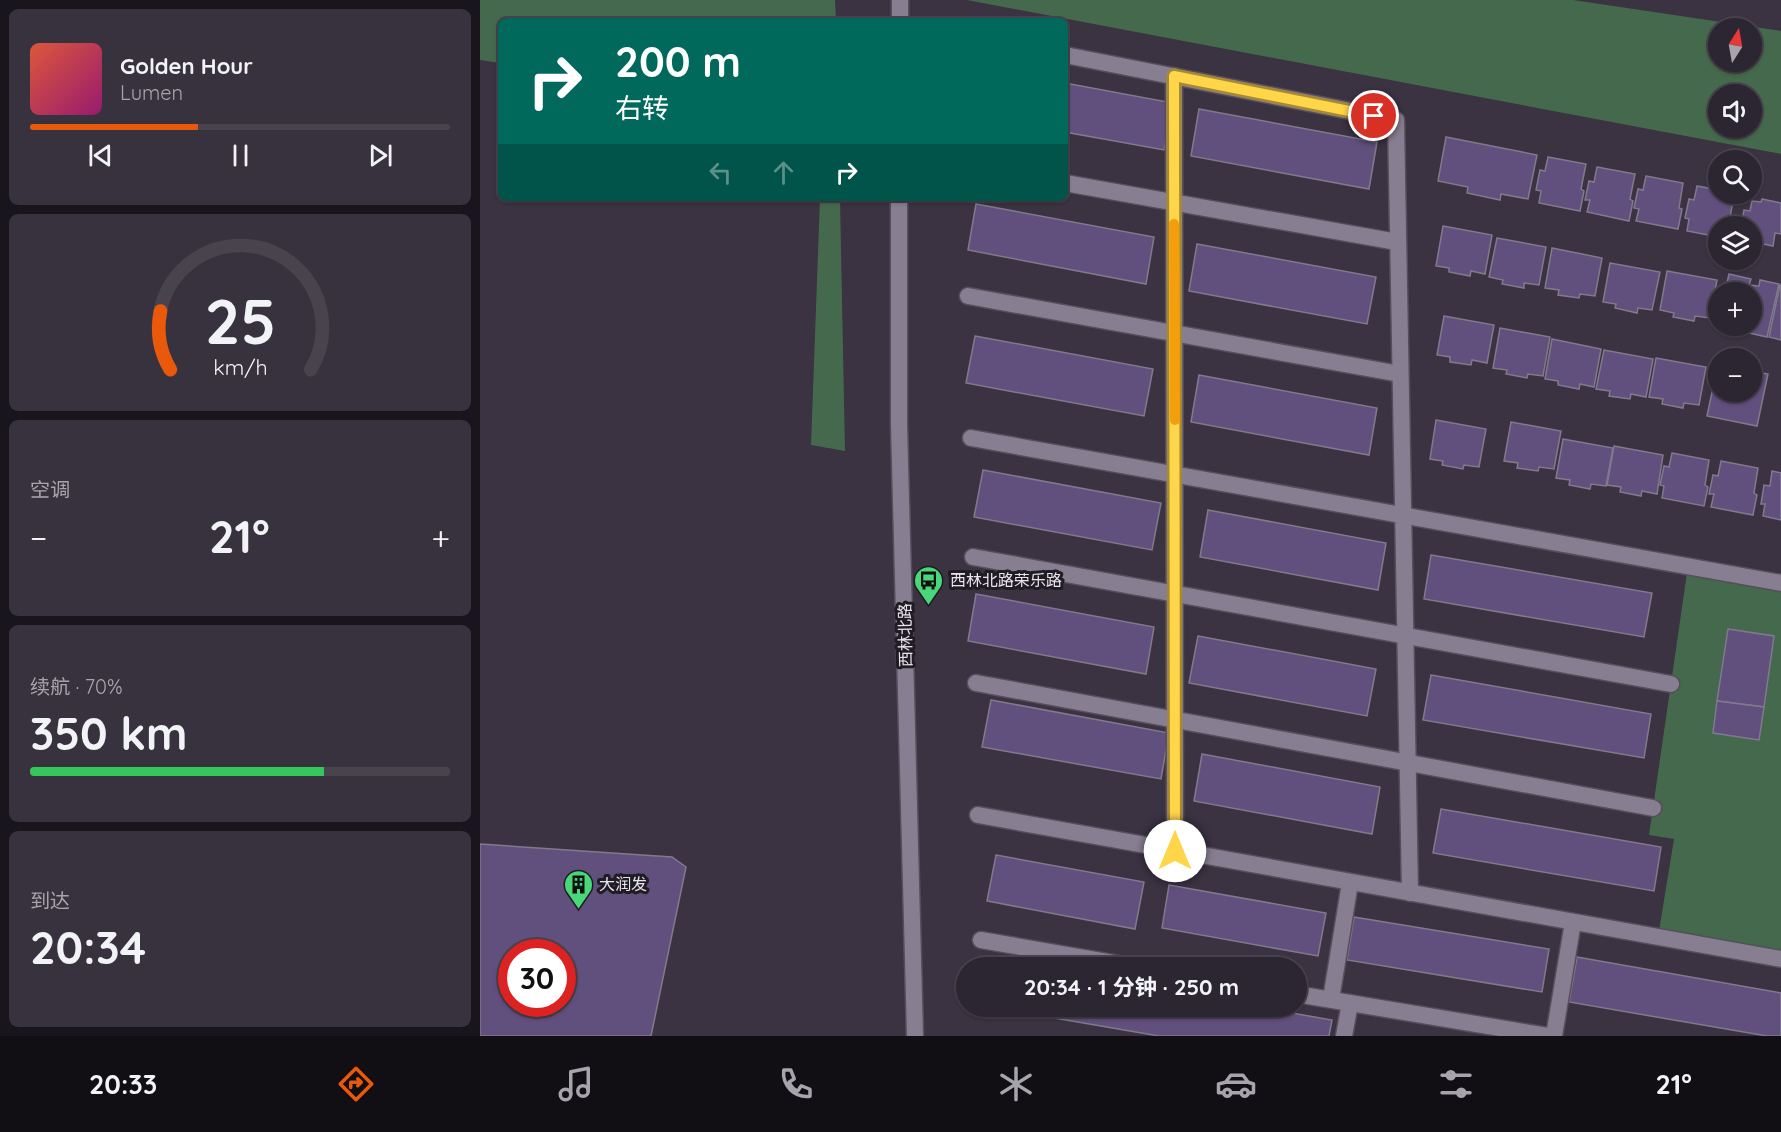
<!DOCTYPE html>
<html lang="zh">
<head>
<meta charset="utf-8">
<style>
	:root { --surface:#2c2632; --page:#38323e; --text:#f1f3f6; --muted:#a6a5ac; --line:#48434d; --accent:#ea580c }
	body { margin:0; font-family:Quicksand,"Noto Sans SC",sans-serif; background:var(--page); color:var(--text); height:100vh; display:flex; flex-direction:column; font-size:22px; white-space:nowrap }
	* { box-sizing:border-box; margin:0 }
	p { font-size:20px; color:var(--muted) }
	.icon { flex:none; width:33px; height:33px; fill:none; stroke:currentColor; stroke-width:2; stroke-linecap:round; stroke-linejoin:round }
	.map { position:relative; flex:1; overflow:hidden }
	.side { display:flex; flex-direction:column; gap:9px; padding:9px; background:#18151c; width:480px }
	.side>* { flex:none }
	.guide { position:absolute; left:18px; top:18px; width:570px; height:183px; border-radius:9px; box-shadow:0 2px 4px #0004,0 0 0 2px var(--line); background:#00695c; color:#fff; overflow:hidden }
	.needle { width:39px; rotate:11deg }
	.controls { position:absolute; left:1228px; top:18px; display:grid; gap:12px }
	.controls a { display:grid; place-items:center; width:54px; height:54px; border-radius:50%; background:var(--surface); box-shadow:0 2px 4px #0004,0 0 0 2px var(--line); font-size:30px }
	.speed { position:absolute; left:18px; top:939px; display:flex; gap:12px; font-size:30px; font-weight:700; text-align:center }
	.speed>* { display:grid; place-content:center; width:78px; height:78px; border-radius:50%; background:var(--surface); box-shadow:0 2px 4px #0004,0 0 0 2px var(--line); line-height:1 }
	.speed .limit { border:9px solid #d22; background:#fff; color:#111 }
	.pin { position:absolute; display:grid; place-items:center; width:51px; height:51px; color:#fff; margin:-26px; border:3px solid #fff; border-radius:50%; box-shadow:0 2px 6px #0007 }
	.me { position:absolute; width:66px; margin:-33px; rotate:0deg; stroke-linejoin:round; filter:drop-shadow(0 0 4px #0008) }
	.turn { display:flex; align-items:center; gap:21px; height:126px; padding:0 18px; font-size:27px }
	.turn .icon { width:78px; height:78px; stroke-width:2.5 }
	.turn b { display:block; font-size:42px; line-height:51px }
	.lanes { display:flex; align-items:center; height:57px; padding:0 18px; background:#0003; justify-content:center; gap:30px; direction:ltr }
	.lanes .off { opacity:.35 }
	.big { font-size:45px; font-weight:700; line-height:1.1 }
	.side .tile { flex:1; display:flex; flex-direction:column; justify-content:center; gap:9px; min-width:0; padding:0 21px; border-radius:9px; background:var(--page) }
	.side .dial { align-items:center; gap:0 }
	.dial svg { height:156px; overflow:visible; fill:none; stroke:var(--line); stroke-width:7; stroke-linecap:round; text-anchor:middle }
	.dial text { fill:var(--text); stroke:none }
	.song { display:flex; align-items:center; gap:18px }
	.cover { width:72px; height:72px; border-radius:9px; background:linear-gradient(135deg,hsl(10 70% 55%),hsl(320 70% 35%)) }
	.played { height:6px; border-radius:3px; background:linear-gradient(90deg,var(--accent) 40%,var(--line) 40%) }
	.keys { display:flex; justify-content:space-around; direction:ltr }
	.heat { display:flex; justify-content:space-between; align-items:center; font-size:33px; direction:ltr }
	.charge { height:9px; border-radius:4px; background:linear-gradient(90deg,#34c759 70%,var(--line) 0) }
	.trip { position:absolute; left:476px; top:957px; width:351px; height:60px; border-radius:30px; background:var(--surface); box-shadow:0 2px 4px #0004,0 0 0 2px var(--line); font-weight:700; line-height:60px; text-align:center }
	.menu { display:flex; height:96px; justify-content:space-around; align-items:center; background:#120f14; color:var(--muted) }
	.menu .icon { width:42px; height:42px }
	.menu .active { color:var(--accent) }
	.menu b { font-size:27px; color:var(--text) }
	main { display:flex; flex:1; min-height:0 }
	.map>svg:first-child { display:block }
	.green { fill:#45694c; fill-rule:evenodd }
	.building { fill:#614f7d; stroke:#817a8d; stroke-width:1.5; fill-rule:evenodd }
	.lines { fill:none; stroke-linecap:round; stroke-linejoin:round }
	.minor-casing { stroke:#564e5b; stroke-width:19 }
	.tertiary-casing { stroke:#564e5b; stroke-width:19 }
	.minor { stroke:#887e91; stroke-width:16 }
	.tertiary { stroke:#887e91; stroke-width:16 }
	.route-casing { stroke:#a68a30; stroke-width:15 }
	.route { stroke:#ffd54a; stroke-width:10 }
	.slow { stroke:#f59e0b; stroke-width:10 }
	.labels { text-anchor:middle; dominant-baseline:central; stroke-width:6; stroke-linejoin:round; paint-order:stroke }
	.poi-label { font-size:16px; fill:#e9e3ee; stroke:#201c23; text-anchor:start }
	.street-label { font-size:16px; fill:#e9e3ee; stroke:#201c23 }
</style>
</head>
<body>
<main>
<section class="side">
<div class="tile">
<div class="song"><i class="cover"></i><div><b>Golden Hour</b><p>Lumen</p></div></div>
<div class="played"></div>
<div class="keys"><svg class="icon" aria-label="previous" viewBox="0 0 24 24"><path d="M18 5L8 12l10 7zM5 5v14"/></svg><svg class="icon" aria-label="pause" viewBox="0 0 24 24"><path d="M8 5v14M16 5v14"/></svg><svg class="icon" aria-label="next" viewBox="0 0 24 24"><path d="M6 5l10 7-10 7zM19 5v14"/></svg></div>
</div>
<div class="tile dial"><svg viewBox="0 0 100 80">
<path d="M14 69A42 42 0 1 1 86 69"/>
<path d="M14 69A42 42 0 0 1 9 39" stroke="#ea580c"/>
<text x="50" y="56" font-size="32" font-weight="700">25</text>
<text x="50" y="72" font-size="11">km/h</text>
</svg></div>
<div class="tile"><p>空调</p>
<div class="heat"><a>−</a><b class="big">21°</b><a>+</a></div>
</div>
<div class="tile"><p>续航 · 70%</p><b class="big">350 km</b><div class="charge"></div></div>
<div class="tile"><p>到达</p><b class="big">20:34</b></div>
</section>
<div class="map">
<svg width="1301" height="1036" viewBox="0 0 1301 1036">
	<rect width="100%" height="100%" fill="#3b3242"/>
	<!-- green -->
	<g class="green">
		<path d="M0 0H355L356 21H21V63L0 60Z"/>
		<path d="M487 0H1093L1301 31V154ZM1239 28H1272V62H1239ZM1239 94H1272V128H1239Z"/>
		<path d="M340 198H360L365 451 331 445Z"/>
		<path d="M1208 566 1301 583V959L1178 937 1194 839 1169 835Z"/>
	</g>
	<!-- building -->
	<g class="building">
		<path d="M585 83 693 103 684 150 585 132Z"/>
		<path d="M719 109 897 142 889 189 711 156Z"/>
		<path d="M966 137 1057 155 1048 199 1021 194 1020 200 987 193 988 187 958 181Z"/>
		<path d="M1068 157 1106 164 1101 189 1104 191 1100 211 1059 203 1061 191 1056 190 1060 170 1065 171Z"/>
		<path d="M1117 167 1155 174 1150 199 1153 201 1149 221 1107 212 1110 200H1105L1109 181 1114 182Z"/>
		<path d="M1166 176 1203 183 1199 208 1202 209 1198 229 1156 221 1159 209 1154 208 1158 189 1163 190Z"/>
		<path d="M1217 186 1239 190V194H1254L1250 218 1253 219 1251 226H1239V237L1207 231 1209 219 1205 218 1209 199 1214 200Z"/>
		<path d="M1282 199 1301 203V234L1295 233 1293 246 1278 243 1279 235 1272 234V226H1261L1264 210 1270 211 1272 201 1281 202Z"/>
		<path d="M496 204 674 237 666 284 488 250Z"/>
		<path d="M963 226 1012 235 1005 274 991 271 990 276 969 272V268L956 266Z"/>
		<path d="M1017 238 1066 247 1059 285 1044 283V288L1022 284 1023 280 1009 277Z"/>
		<path d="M717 244 896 277 887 324 709 291Z"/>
		<path d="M1072 248 1122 258 1115 296 1100 294 1099 298 1078 295 1079 290 1065 288Z"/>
		<path d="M1130 263 1180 272 1172 310 1158 308 1157 313 1135 308 1136 304 1123 302Z"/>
		<path d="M1187 271 1237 280 1230 318 1215 316 1214 321 1193 317 1194 313 1180 310Z"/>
		<path d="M1249 274 1271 279 1269 285 1279 286 1280 280 1299 284 1287 337 1238 326 1239 320V326H1272V292H1245Z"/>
		<path d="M1300 285H1301V340L1289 337Z"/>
		<path d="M964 316 1014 325 1007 363 992 360 991 365 970 362V357L957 355Z"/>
		<path d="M1020 328 1070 337 1063 376 1048 374 1047 378 1026 374 1027 370 1013 368Z"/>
		<path d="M495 336 673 369 664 416 486 383Z"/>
		<path d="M1072 339 1121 349 1114 387 1100 384 1099 389 1078 385V381L1065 379Z"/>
		<path d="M1124 350 1173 359 1166 397 1151 394 1150 399 1129 396 1130 391 1116 389Z"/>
		<path d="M1176 358 1226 367 1219 405 1204 403 1203 408 1182 404 1183 399 1169 397Z"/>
		<path d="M1238 364 1239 392H1272V371L1288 374 1277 426 1227 416Z"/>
		<path d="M719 375 897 408 889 455 711 422Z"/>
		<path d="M956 420 1006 429 999 467 984 465 983 469 962 465 963 461 950 459Z"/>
		<path d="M1031 422 1081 431 1074 469 1059 467 1058 471 1037 468 1038 463 1024 461Z"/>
		<path d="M1083 439 1133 448 1126 486 1111 484 1110 489 1089 485 1090 480 1076 478Z"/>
		<path d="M1134 446 1183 455 1177 494 1162 491 1161 496 1140 492 1141 487 1127 485Z"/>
		<path d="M1192 453 1229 460 1225 485 1228 487 1224 506 1182 498 1184 486 1180 485 1184 466 1189 467Z"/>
		<path d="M1241 461 1278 468 1274 493 1277 495 1273 515 1231 507 1234 494H1229L1233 475 1238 476Z"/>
		<path d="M503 470 681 503 672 550 494 517Z"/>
		<path d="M1292 471 1301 473V520L1283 516 1285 504H1281L1284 485 1290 486Z"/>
		<path d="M728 510 906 543 898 590 720 557Z"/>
		<path d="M951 555 1172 593 1164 637 944 599Z"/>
		<path d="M496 594 674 627 666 674 488 641Z"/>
		<path d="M1248 629 1294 636 1284 707 1237 701Z"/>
		<path d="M718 636 896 669 887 716 709 683Z"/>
		<path d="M951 675 1171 714 1164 758 943 720Z"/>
		<path d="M511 700 689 733 681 779 502 747Z"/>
		<path d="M1237 701 1284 707 1279 740 1233 733Z"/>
		<path d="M722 754 900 787 892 834 714 801Z"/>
		<path d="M961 809 1181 847 1174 891 953 853Z"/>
		<path d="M0 844 192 857 206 867 171 1036H0ZM32 952H82V1004H32Z"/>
		<path d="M516 855 664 882 655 929 507 901Z"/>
		<path d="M689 885 846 913 838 956 682 928Z"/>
		<path d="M874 917 1069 949 1062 992 867 960Z"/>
		<path d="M1097 957 1301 993V1036H1287L1089 1002Z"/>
		<path d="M517 963 545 968H516Z"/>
		<path d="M771 1006 852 1020 849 1036H679L510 1007Z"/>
	</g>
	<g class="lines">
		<defs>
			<g id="minor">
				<path d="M585 55 916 120 930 893"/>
				<path d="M694 76 695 851"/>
				<path d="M585 183 917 242"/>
				<path d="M488 296 920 374"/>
				<path d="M491 438 1301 583"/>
				<path d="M493 557 1191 684"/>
				<path d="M496 683 1173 808"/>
				<path d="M498 815 1301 959"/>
				<path d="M501 940 662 968"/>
				<path d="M816 994 1068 1036"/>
				<path d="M851 999 870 883"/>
				<path d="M864 1036 870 1003"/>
				<path d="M1074 1036 1093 922"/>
			</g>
			<g id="tertiary">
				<path d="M420 21V0"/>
				<path d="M419 198V424L435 1036"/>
			</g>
		</defs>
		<!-- minor casing -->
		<use href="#minor" class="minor-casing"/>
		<!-- tertiary casing -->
		<use href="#tertiary" class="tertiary-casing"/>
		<!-- minor -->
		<use href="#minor" class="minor"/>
		<!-- tertiary -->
		<use href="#tertiary" class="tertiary"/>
	</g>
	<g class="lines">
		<defs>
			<path id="route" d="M695 851 694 76 894 116"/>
		</defs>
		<!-- route casing -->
		<use href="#route" class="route-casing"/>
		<!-- route -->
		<use href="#route" class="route"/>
		<!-- slow -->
		<path class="slow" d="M694 224 695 420"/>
	</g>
	<!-- icons -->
	<defs>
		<symbol id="bus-pin" viewBox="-11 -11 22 30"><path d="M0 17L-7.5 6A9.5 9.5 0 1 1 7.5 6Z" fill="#48d779" stroke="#201c23"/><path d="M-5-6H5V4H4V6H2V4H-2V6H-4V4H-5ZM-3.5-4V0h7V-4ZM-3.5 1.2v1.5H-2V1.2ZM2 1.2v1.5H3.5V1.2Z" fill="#111"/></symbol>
		<symbol id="building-pin" viewBox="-11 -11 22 30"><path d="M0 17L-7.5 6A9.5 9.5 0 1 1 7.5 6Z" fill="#48d779" stroke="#201c23"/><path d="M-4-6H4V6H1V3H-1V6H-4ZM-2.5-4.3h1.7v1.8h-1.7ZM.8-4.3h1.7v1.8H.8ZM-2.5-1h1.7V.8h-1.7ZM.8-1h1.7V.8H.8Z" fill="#111"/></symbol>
	</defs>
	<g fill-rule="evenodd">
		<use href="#bus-pin" x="432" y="564" width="33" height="45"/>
		<use href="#building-pin" x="82" y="868" width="33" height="45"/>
	</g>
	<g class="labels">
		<!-- poi labels -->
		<g class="poi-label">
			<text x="470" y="580">西林北路荣乐路</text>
			<text x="119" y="884">大润发</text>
		</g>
		<!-- street labels -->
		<g class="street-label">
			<text transform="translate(425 635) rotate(-91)">西林北路</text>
		</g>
	</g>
</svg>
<div class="controls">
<a><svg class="needle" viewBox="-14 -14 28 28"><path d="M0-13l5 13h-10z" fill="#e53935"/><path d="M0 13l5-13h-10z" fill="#a6a5ac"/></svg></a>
<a><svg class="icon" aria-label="sound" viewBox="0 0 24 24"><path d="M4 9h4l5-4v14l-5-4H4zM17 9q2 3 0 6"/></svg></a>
<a><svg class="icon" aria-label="search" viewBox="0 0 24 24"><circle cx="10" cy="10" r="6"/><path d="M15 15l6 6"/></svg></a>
<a><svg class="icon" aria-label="layers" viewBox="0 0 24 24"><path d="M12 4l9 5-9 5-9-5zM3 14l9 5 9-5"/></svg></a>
<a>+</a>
<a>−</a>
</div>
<div class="speed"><div class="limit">30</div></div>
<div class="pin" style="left:894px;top:116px;background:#d93025"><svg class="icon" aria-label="arrive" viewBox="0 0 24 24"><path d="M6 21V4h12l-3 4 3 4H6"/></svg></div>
<svg class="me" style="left:695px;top:851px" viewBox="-20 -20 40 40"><circle r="19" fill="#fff"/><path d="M0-13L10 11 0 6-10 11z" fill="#ffd54a"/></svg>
<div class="trip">20:34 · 1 分钟 · 250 m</div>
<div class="guide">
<div class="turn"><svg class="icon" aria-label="right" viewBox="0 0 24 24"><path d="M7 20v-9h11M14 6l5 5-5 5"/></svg><div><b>200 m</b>右转</div></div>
<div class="lanes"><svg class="icon off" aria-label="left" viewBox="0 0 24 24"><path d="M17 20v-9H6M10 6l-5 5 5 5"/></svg><svg class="icon off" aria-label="ahead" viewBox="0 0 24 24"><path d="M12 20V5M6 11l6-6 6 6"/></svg><svg class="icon" aria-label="right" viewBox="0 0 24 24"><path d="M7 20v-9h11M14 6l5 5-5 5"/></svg></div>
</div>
</div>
</main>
<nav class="menu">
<b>20:33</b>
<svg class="icon active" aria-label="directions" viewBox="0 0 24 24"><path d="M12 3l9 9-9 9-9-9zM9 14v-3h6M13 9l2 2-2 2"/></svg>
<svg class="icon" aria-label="music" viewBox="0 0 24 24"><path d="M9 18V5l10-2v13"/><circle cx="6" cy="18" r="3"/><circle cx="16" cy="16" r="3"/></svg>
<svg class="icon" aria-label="phone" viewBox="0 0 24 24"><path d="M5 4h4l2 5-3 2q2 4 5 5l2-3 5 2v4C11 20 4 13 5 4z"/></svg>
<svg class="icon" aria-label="climate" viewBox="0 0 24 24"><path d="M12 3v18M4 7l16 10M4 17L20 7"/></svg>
<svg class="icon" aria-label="car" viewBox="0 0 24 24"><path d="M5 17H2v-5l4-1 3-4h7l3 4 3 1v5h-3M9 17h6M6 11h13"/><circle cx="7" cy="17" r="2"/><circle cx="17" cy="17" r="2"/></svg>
<svg class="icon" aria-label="filters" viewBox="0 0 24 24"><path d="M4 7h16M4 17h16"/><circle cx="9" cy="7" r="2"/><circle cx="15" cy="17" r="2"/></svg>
<b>21°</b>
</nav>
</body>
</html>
